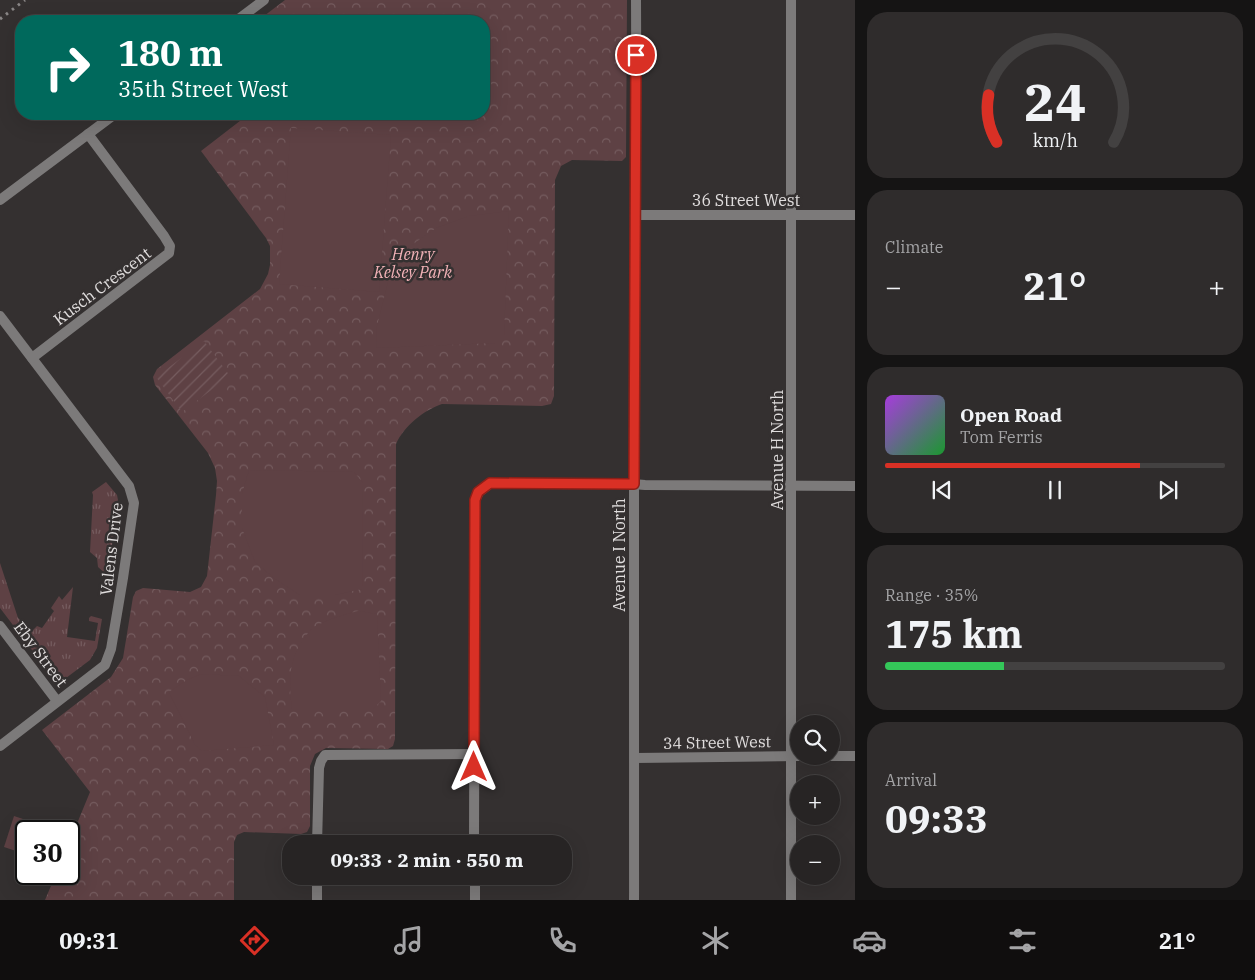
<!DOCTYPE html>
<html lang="en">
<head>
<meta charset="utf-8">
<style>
	:root { --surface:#272424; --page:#2f2c2c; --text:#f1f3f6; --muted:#a4a4a6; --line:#434141; --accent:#d93025 }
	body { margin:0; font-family:"IBM Plex Serif",serif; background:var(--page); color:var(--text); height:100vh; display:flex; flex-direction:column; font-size:19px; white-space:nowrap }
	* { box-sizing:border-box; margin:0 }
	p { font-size:16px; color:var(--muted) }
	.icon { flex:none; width:28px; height:28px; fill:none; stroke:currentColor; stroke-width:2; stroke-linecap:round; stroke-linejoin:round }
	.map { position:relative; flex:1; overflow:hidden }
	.sheet { display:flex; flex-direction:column; gap:12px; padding:12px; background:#151414; width:400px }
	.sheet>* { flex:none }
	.banner { position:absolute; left:15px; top:15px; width:475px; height:105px; border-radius:20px; box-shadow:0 5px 20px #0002,0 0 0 1px var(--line); background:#00695c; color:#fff; overflow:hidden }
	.fabs { position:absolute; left:790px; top:715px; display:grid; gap:10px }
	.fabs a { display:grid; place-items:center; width:50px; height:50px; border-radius:50%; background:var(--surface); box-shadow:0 5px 20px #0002,0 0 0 1px var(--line); font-size:25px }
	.speed { position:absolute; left:15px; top:820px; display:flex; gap:10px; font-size:25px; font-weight:700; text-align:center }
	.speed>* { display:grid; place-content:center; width:65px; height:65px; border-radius:50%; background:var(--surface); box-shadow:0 5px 20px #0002,0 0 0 1px var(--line); line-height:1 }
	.speed .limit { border:2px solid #111; border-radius:8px; background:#fff; color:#111 }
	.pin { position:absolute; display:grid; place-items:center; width:42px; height:42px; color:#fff; margin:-21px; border:2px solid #fff; border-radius:50%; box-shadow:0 1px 5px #0007 }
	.me { position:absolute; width:55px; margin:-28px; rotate:0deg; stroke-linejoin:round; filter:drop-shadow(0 0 4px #0008) }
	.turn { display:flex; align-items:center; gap:18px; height:105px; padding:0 20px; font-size:22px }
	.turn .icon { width:65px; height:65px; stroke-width:2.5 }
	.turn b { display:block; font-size:35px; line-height:42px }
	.big { font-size:38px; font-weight:800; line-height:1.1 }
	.sheet .tile { flex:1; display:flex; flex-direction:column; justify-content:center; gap:8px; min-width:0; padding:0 18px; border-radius:20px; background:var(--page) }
	.sheet .dial { align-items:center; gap:0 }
	.dial svg { height:130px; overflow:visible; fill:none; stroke:var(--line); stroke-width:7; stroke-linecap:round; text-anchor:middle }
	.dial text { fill:var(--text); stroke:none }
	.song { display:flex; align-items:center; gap:15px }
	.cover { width:60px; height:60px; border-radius:8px; background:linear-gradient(135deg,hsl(280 70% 55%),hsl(130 70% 35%)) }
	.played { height:5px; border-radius:2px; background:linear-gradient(90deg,var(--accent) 75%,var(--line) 75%) }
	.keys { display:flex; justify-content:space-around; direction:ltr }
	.heat { display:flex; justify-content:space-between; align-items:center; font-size:28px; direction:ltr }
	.charge { height:8px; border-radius:4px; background:linear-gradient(90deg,#34c759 35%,var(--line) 0) }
	.trip { position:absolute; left:282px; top:835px; width:290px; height:50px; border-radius:20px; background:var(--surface); box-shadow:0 5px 20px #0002,0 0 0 1px var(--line); font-weight:800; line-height:50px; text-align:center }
	.tabs { display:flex; height:80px; justify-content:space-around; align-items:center; background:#100e0e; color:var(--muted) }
	.tabs .icon { width:35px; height:35px }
	.tabs .current { color:var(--accent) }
	.tabs b { font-size:22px; color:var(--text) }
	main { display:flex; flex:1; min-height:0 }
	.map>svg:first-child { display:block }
	.grass { fill:url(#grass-tufts) }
	.forest { fill:url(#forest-crowns) }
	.garden { fill:url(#garden-furrows) }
	.pitch { fill:#5e4144 }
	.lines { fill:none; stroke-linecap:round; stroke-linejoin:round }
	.minor { stroke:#7c7a7a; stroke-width:10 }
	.rail { stroke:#888585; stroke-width:3; stroke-dasharray:2.5 5; stroke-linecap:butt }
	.route-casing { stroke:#8d1f18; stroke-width:12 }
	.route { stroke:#d93025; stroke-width:9 }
	.labels { text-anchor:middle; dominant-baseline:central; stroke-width:5; stroke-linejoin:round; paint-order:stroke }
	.street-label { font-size:16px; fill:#e0dddd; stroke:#343030 }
	.park-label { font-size:16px; font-style:italic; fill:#f2b2b7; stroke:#343030 }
</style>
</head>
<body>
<main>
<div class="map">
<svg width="855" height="900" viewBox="0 0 855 900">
	<defs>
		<pattern id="grass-tufts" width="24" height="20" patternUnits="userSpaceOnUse" patternTransform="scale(1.25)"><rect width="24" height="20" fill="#5e4144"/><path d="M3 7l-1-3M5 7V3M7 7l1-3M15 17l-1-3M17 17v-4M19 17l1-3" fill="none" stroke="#755c5f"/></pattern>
		<pattern id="forest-crowns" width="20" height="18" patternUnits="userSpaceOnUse" patternTransform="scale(1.25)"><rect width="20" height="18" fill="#5e4144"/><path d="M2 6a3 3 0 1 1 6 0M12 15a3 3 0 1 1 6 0" fill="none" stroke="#755c5f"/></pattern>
		<pattern id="garden-furrows" width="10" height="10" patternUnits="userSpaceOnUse" patternTransform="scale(1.25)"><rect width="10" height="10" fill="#5e4144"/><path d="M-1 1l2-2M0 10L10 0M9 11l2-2" fill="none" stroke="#755c5f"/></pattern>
	</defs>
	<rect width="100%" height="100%" fill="#343030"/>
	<!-- grass -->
	<g class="grass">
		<path d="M106 482 117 495 118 500 108 576 98 567 97 558 90 552 93 495 92 492Z"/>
		<path d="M0 563 18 618 32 631 37 626 42 628 54 611 51 608 59 596 62 600 73 587 67 637 95 641 98 623 89 621V618L91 616 102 619 97 648 90 660 62 681 58 682 54 679 0 608Z"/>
	</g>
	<!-- forest -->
	<path class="forest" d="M285 0H627L626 157 622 161 572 160 561 166 555 180 554 396 551 404 542 406 442 404C424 410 404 426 396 444L395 739 393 746 388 749 326 748 315 754 310 766V826L307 832 301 834 244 832 237 835 234 842V900H45L56 874H69V843L90 792 42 730 111 677 123 658 133 597 136 591 143 588 190 592 201 587 207 576 216 495 217 481 215 468 208 453 155 385 153 377 157 369 260 289 268 274 270 265V246L266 238 201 151 249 114H484V21H261L264 16Z"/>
	<!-- garden -->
	<path class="garden" d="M204 341 230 376 182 412 156 377Z"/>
	<!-- pitch -->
	<g class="pitch">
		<path d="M291 128 391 135 379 292 279 284Z"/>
		<path d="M509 211 504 335 495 343 376 348 377 326 391 270 409 247 436 228 469 216Z"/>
		<path d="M249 470 354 472 363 483 362 589 335 595H300L275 579 255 562 242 528V494Z"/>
		<path d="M358 611 377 614 381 701 373 709H292C289 684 288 660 304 639 307 635 310 629 314 627 328 619 343 615 358 611Z"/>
		<path d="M201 674 239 676 265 697 274 745 202 751 195 745 169 692 187 680Z"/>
		<path d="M14 816 29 821 19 852 4 847Z"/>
	</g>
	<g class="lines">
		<!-- minor -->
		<g class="minor">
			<path d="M236 21 264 0"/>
			<path d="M0 200 115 114"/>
			<path d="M637 215H855"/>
			<path d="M0 316 129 486 134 503 123 578 111 649 105 665 0 746"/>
			<path d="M32 358 169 253 170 246 164 236 88 134"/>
			<path d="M0 626 57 701"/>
			<path d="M831 756H855"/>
			<path d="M635 758 799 756"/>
			<path d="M317 844 319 768 321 761 325 755 474 754"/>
			<path d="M474 844 475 500 479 492 491 483H621L645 485 855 486"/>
			<path d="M475 876V900"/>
			<path d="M317 900V876"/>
			<path d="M634 900C635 766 633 632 634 497 634 332 637 166 636 0"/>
			<path d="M791 900V0"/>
		</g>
		<!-- rail -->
		<path class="rail" d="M0 19 25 0"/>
	</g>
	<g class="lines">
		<defs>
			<path id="route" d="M474 767 475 500 478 492 490 483 634 484 636 55"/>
		</defs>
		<!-- route casing -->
		<use href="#route" class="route-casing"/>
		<!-- route -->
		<use href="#route" class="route"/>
	</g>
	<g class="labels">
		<!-- street labels -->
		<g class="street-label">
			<text x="746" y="200">36 Street West</text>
			<text transform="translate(102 286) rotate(-37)">Kusch Crescent</text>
			<text transform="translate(777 450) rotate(-90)">Avenue H North</text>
			<text transform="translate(111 549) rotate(-83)">Valens Drive</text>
			<text transform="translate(619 555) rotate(-90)">Avenue I North</text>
			<text transform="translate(41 654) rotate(53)">Eby Street</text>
			<text transform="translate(717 742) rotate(-1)">34 Street West</text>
		</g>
		<!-- park labels -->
		<g class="park-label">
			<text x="413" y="254">Henry<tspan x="413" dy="18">Kelsey Park</tspan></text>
		</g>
	</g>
</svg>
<div class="fabs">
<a><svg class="icon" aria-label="search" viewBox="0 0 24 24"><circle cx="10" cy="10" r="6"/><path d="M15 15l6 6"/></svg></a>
<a>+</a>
<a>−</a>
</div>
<div class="speed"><div class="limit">30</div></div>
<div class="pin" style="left:636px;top:55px;background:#d93025"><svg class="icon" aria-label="arrive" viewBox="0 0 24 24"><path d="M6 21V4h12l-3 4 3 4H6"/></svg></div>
<svg class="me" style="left:474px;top:767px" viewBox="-20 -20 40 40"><path d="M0-17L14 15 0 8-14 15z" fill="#d93025" stroke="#fff" stroke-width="4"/></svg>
<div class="trip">09:33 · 2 min · 550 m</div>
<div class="banner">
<div class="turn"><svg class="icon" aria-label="right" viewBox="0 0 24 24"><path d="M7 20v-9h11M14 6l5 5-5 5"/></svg><div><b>180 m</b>35th Street West</div></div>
</div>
</div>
<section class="sheet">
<div class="tile dial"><svg viewBox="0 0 100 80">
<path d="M14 69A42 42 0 1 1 86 69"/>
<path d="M14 69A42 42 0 0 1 9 40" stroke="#d93025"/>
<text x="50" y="56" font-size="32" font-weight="700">24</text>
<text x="50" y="72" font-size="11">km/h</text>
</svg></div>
<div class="tile"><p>Climate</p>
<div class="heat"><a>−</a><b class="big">21°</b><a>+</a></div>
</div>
<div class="tile">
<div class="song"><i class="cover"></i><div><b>Open Road</b><p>Tom Ferris</p></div></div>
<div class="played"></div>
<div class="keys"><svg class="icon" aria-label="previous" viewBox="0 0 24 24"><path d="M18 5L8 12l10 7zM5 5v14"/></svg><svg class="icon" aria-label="pause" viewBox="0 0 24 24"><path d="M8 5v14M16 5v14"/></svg><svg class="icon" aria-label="next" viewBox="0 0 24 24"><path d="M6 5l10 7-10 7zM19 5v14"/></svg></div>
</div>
<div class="tile"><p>Range · 35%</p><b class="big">175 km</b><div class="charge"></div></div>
<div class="tile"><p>Arrival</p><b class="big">09:33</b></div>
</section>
</main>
<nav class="tabs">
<b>09:31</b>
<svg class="icon current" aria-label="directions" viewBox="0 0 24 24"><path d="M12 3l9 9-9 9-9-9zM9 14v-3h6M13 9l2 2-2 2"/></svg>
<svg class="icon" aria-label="music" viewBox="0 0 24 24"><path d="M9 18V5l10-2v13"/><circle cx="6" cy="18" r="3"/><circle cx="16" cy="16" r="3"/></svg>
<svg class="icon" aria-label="phone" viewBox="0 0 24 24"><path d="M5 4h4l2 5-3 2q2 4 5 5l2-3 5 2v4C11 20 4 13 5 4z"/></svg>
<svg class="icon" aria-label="climate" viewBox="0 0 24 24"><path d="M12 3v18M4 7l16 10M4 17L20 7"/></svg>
<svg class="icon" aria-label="car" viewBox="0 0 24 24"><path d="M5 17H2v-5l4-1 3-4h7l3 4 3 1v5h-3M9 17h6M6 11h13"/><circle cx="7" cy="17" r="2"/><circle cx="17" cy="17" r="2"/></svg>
<svg class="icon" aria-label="filters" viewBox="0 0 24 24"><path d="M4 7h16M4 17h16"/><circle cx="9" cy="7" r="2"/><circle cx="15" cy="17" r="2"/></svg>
<b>21°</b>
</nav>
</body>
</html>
